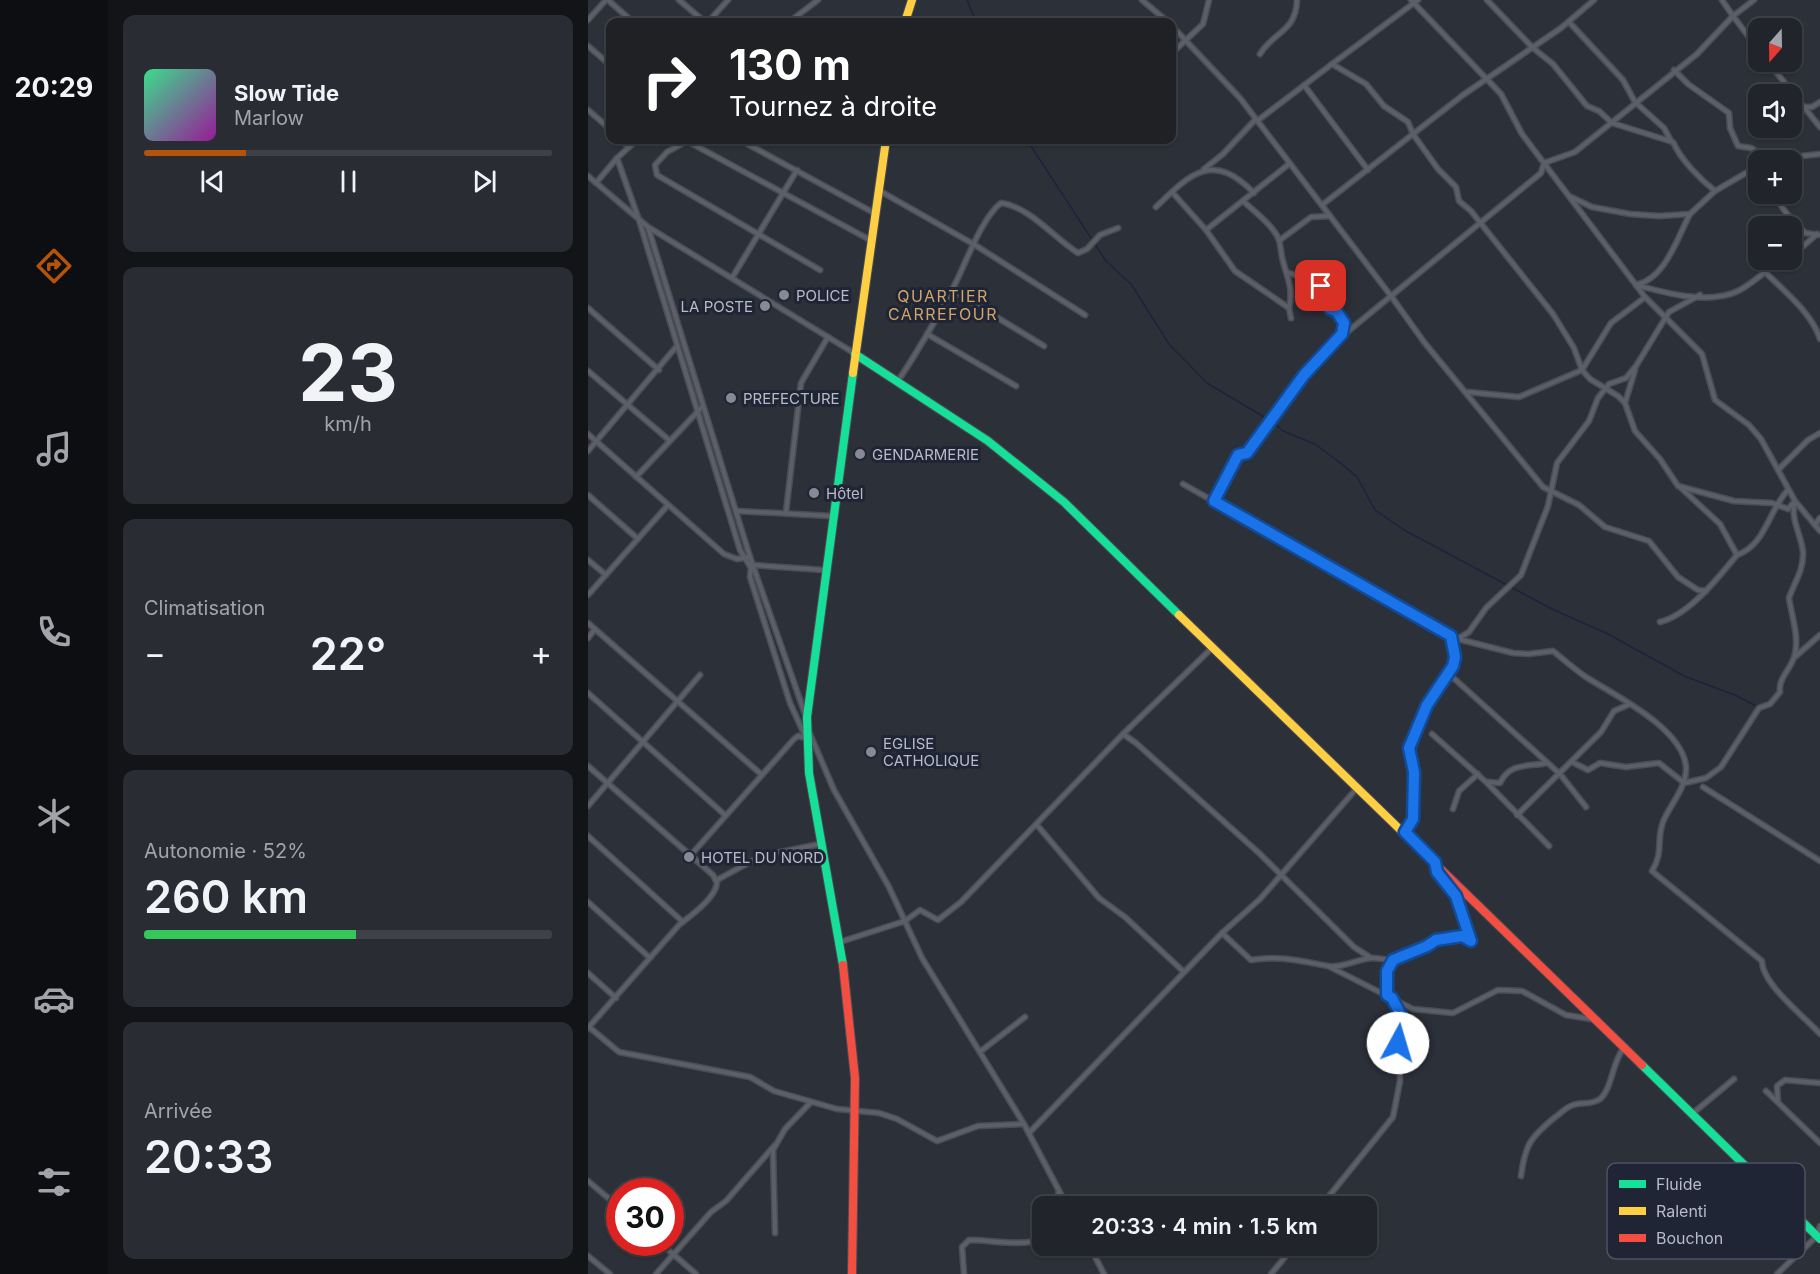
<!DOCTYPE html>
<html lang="fr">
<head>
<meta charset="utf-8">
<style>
	:root { --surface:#21242b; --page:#292c33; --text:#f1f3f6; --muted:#a2a4a9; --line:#3e4147; --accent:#b45309 }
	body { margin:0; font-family:Inter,sans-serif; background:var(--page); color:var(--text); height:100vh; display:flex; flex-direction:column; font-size:22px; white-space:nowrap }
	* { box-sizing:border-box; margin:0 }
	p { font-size:20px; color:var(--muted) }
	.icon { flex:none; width:33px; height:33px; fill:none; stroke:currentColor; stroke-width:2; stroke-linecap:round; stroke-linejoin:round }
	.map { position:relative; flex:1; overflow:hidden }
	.panel { display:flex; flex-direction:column; gap:15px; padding:15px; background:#121418; width:480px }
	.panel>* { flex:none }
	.top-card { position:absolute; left:18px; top:18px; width:570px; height:126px; border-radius:12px; box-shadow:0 2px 4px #0004,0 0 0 2px var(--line); background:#202124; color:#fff; overflow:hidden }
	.needle { width:39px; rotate:200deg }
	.buttons { position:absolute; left:1160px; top:18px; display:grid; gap:12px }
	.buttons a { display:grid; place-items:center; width:54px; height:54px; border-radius:12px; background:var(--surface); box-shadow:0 2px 4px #0004,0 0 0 2px var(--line); font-size:30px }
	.speed { position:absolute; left:18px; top:1178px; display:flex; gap:12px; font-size:30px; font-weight:700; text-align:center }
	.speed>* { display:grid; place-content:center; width:78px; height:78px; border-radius:50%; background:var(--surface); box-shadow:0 2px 4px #0004,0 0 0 2px var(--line); line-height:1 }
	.speed .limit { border:9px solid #d22; background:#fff; color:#111 }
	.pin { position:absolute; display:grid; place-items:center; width:51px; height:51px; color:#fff; margin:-26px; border-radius:12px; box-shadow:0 3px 9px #0006 }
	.me { position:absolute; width:66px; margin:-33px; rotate:6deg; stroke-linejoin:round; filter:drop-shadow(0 0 4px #0008) }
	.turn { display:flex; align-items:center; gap:21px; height:126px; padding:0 24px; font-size:27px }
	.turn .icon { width:78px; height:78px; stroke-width:2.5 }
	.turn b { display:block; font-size:42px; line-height:51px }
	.big { font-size:45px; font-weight:600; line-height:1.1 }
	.panel .card { flex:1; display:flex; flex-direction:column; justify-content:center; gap:9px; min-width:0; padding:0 21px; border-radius:12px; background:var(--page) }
	.panel .dial { align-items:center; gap:0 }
	.dial b { font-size:78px; line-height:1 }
	.song { display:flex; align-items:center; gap:18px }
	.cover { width:72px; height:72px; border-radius:9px; background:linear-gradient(135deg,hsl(150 70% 55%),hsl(300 70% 35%)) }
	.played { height:6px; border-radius:3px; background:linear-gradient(90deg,var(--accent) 25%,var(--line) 25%) }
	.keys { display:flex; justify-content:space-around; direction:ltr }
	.heat { display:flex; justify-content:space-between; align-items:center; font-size:33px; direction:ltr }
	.charge { height:9px; border-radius:4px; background:linear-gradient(90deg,#34c759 52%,var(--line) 0) }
	.trip { position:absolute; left:444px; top:1196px; width:345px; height:60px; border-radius:12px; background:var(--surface); box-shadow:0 2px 4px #0004,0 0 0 2px var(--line); font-weight:600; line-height:60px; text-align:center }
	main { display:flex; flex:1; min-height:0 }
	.tabs { display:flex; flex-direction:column; width:108px; justify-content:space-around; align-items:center; background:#0d0e11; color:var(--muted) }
	.tabs .icon { width:42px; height:42px }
	.tabs .current { color:var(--accent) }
	.tabs b { font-size:27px; color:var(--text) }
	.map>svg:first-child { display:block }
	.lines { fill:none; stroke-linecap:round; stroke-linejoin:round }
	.stream { stroke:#1c243c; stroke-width:1.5 }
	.street-casing { stroke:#4a4d56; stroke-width:7 }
	.fast-casing { stroke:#494c55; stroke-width:10 }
	.slow-casing { stroke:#494c55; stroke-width:10 }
	.jam-casing { stroke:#494c55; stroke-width:10 }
	.street { stroke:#5c5f67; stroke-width:4 }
	.fast { stroke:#16e098; stroke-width:8 }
	.slow { stroke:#ffcf43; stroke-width:8 }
	.jam { stroke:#f24e42; stroke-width:8 }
	.route-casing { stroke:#114b97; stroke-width:15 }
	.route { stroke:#1a73e8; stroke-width:10 }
	.poi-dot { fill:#868a97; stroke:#1f2534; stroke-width:2 }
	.labels { text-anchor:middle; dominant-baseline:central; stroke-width:6; stroke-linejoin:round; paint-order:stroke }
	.poi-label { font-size:15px; fill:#b7bbc9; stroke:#1f2534; text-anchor:start }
	.neighbourhood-label { font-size:16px; letter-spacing:1.5px; fill:#d1a46a; stroke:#1f2534 }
	.key { fill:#1f2534; stroke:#4d5261; stroke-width:1.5 }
	.key-label { font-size:16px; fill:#b7bbc9 }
</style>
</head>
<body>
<main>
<nav class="tabs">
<b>20:29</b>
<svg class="icon current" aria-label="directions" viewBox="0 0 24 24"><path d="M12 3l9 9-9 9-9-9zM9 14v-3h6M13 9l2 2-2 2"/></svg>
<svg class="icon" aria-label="music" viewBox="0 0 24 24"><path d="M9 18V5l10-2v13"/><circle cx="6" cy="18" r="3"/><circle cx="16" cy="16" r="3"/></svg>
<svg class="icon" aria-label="phone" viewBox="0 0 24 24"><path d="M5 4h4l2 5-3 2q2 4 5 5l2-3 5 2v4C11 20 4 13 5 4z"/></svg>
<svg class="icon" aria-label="climate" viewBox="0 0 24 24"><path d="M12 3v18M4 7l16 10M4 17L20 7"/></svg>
<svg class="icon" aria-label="car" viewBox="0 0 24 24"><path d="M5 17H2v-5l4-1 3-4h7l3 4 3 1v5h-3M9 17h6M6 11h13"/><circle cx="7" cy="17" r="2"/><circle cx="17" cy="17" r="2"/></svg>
<svg class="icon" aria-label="filters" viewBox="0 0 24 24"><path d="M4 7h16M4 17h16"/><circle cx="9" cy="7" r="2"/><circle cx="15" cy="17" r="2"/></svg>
</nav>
<section class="panel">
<div class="card">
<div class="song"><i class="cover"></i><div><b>Slow Tide</b><p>Marlow</p></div></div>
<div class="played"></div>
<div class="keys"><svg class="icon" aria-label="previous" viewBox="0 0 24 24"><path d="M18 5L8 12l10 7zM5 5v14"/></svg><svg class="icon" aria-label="pause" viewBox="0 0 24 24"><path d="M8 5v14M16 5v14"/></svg><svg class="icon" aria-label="next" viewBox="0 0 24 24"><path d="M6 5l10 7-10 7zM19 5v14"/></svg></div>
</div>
<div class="card dial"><b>23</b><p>km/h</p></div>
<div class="card"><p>Climatisation</p>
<div class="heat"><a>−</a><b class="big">22°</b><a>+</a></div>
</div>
<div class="card"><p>Autonomie · 52%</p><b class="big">260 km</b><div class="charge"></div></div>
<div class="card"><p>Arrivée</p><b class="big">20:33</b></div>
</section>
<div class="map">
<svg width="1232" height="1274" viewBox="0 0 1232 1274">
	<rect width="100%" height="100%" fill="#2c3039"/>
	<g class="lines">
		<!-- stream -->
		<g class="stream">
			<path d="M379 0 388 22"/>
			<path d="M439 140 518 261 543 284 581 344 619 383 681 420"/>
			<path d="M685 422 695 431 727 444 755 465 769 477 787 510 816 530 964 609 1020 634 1096 676 1147 695 1170 707"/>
		</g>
		<defs>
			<g id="street">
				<path d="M20 0 45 22"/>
				<path d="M91 0 117 22"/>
				<path d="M554 0 580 22"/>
				<path d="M823 0 913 94 934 134 1057 297 1114 354 1127 400 1161 425 1173 439 1207 501C1202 520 1213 533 1215 552 1216 570 1206 583 1201 598 1204 617 1211 636 1207 654 1204 669 1190 677 1192 692L1182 704 1171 708 1133 767 1118 778 1096 783"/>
				<path d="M899 0 945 48 965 64 999 106 1011 111 1024 123 1085 142C1093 160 1112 179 1127 191"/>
				<path d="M1134 0 1145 16 1166 0"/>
				<path d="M0 20 18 0"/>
				<path d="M120 22 140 0"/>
				<path d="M201 22 230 0"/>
				<path d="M981 22 1035 80 1047 102 1076 128 1083 141"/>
				<path d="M584 26 652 98 803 296 953 173 956 163 987 152 1109 54 1145 16 1170 49"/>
				<path d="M0 46 22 65"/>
				<path d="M584 53 615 24 621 0"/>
				<path d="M672 54C686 31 708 32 709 0"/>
				<path d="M1180 62 1232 127"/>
				<path d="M744 64 830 0"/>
				<path d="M1086 70 1100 84 1141 113 1142 128 1150 146 1163 148 1181 160"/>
				<path d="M716 85 780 170"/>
				<path d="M1216 107H1224L1232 102"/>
				<path d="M0 110 22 129"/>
				<path d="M669 121 744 64 778 84 796 106 820 122 825 134 850 169 868 187 871 201 883 211 965 314 986 348 994 370 1002 379 1030 396 1037 403 1047 431 1072 459 1090 486 1146 501 1184 503 1200 509 1207 501 1232 531"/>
				<path d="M33 140 40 147"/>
				<path d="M152 140 288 214"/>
				<path d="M29 158 51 220 152 550 163 568 162 577 202 703 218 738"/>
				<path d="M1180 160 1232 154"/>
				<path d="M616 169 635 154 667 120"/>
				<path d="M1164 169 1170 175"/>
				<path d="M0 176 60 227 266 353"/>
				<path d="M8 183 29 158 49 140"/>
				<path d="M292 191 387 245 497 315"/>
				<path d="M584 192 618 230 647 271 701 308 703 318"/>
				<path d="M1185 194 1199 214 1217 233 1232 235"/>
				<path d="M983 197 1004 207 1042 214 1071 216 1102 214 1127 191 1170 166"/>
				<path d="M655 201C665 210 678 220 686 231 693 240 692 247 694 257 698 276 706 287 701 308"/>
				<path d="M734 205 875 95 973 28 1006 0"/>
				<path d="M568 207C603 173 625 151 666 193"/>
				<path d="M60 227 162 557 217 714"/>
				<path d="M618 230 701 164"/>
				<path d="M692 240 723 217 742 216"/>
				<path d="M1203 257 1229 234"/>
				<path d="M232 270 69 175 67 165 79 152 99 141 284 241"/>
				<path d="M1177 272C1196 291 1224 313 1232 339"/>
				<path d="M701 273 716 278 731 277 742 309 749 312 756 323 754 334"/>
				<path d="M144 278 209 170"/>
				<path d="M1048 285C1077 293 1121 305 1150 291 1167 283 1179 267 1197 260"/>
				<path d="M1048 285C1078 278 1089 238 1102 214"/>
				<path d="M364 290 456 346"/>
				<path d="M0 308 71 370"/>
				<path d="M339 334 428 386"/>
				<path d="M0 371 81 440"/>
				<path d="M310 381C330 351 348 320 365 288 377 266 393 218 413 203 442 207 466 238 490 253L499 249 512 235 530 228"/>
				<path d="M880 392 931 397 994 370 1023 323 1056 298"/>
				<path d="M1037 403 1047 370"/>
				<path d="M0 434 136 554 149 559 162 557"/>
				<path d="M0 451 88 347"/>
				<path d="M1190 470 1220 440 1232 433"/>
				<path d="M48 477 115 406"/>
				<path d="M595 484 870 639 925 653 940 654 965 651C975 659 986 669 998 677 1026 695 1095 728 1098 767 1099 788 1082 804 1075 822 1068 840 1076 852 1064 871L1174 961C1174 984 1216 1016 1232 1034"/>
				<path d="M0 495 50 539"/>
				<path d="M626 501 650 455 659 453 735 352 803 296 836 342 955 487 991 505 1017 527 1061 541 1090 577 1110 590 1118 591"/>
				<path d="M149 511 243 516"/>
				<path d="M198 512 213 383 240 337"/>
				<path d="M1227 525 1232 518"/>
				<path d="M1149 555C1178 545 1181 509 1200 490"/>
				<path d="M0 560 18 575"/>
				<path d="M165 565 236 570"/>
				<path d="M0 595 80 505"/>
				<path d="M1072 622C1101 615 1131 577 1149 555L1132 524 1093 488"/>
				<path d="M0 623 174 775"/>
				<path d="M0 638 7 629"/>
				<path d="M871 638 881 632 898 608 933 575 960 506 969 463 1001 421 1010 398 1021 384 1038 378 1048 366 1081 312 1112 295"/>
				<path d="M1208 656 1232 635"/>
				<path d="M860 673 972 774 998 807"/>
				<path d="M0 693 137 815"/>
				<path d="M222 734 246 790 301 887 334 958 436 1124 479 1206"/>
				<path d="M535 734 548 743 671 853 766 947 783 958"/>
				<path d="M844 734 898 782 961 846"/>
				<path d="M984 762 1000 770 1012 763 1038 767 1071 763 1095 782"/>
				<path d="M0 766 125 875 129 883C127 899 102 916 91 925L0 1028"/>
				<path d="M900 782 912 783C922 762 940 767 959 763"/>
				<path d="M1115 787 1232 861"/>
				<path d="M0 806 112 675"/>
				<path d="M865 809 871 791 890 774"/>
				<path d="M929 815 1013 732 1026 711 1042 704"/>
				<path d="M449 825 511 898 537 917 596 972"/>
				<path d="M817 832 825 819 826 772 821 748 839 705 865 666 867 657 863 636"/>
				<path d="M0 836 95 922"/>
				<path d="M102 856 206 739 210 736 218 738"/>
				<path d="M848 867 873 905 883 941"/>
				<path d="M129 880 173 856 232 844"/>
				<path d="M0 902 62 958"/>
				<path d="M634 933 663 960C691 955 713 961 740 966 754 969 771 958 785 958 793 958 799 961 807 959 830 955 847 934 871 936 876 936 878 940 883 941"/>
				<path d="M252 942 317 921 332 910 350 920 373 902 535 734 625 647"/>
				<path d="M742 967 825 1009 865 1013 910 990 934 991 978 1015 1003 1019"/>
				<path d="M0 973 28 998"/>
				<path d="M799 994V971L805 960"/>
				<path d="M1 1027 31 1052 162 1077 186 1091 249 1109 291 1113 309 1119 349 1141 390 1126 435 1124"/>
				<path d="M393 1051 437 1017"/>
				<path d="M1178 1091 1232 1143"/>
				<path d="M1190 1102 1189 1086 1197 1080 1232 1083"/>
				<path d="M1104 1114 1146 1079"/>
				<path d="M441 1133 634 933 672 899 769 788"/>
				<path d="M933 1176C937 1145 942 1138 966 1118 972 1114 978 1107 985 1105 994 1102 1004 1105 1012 1099 1024 1089 1024 1063 1035 1049"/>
				<path d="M0 1181 32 1208"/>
				<path d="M467 1206 471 1191"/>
				<path d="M733 1206 805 1117 812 1081 811 1043 819 1027 804 1000"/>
				<path d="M187 1233 185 1150 197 1129 223 1102"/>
				<path d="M71 1242 108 1274"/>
				<path d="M501 1245 516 1274"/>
				<path d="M0 1256 22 1274"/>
				<path d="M68 1274 123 1212 138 1201 187 1145"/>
				<path d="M376 1274 374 1247 381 1240C405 1240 433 1247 454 1239"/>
				<path d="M683 1274 707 1245"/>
				<path d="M1189 1274 1229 1236 1232 1226"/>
			</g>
			<g id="fast">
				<path d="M267 354 400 441 476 502 591 615"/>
				<path d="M255 965 221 773 219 717 265 373"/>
				<path d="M1054 1065 1232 1239"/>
			</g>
			<g id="slow">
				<path d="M317 22 324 0"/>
				<path d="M265 373 298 140"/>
				<path d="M591 615 829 846"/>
			</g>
			<g id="jam">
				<path d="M829 846 1054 1065"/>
				<path d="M255 965 267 1078 264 1274"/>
			</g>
		</defs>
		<!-- street casing -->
		<use href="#street" class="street-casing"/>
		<!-- fast casing -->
		<use href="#fast" class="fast-casing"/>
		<!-- slow casing -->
		<use href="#slow" class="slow-casing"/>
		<!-- jam casing -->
		<use href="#jam" class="jam-casing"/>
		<!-- street -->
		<use href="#street" class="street"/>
		<!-- fast -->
		<use href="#fast" class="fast"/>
		<!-- slow -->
		<use href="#slow" class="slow"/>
		<!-- jam -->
		<use href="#jam" class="jam"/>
	</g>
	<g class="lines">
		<defs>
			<path id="route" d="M733 286 742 309 749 312 756 323 754 334 716 375 659 453 650 455 626 501 863 636 867 657 865 666 839 705 821 748 826 772 825 819 817 832 847 862 849 872 868 896 883 941 874 936 848 940 839 946 805 960 799 971V995L804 998 819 1027 810 1043"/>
		</defs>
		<!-- route casing -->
		<use href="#route" class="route-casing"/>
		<!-- route -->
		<use href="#route" class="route"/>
	</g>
	<!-- markers -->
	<g class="poi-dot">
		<circle cx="196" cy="295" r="6"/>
		<circle cx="177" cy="306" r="6"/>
		<circle cx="143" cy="398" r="6"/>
		<circle cx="272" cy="454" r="6"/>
		<circle cx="226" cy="493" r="6"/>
		<circle cx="283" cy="752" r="6"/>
		<circle cx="101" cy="857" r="6"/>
	</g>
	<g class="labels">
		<!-- poi labels -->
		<g class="poi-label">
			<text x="208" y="295">POLICE</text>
			<text x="165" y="306" text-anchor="end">LA POSTE</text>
			<text x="155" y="398">PREFECTURE</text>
			<text x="284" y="454">GENDARMERIE</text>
			<text x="238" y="493">Hôtel</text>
			<text x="295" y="743">EGLISE<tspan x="295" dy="17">CATHOLIQUE</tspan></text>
			<text x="113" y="857">HOTEL DU NORD</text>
		</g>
		<!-- neighbourhood labels -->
		<g class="neighbourhood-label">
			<text x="355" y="296">QUARTIER<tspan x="355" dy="18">CARREFOUR</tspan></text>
		</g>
	</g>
	<!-- legend -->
	<rect x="1019" y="1163" width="198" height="96" rx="9" class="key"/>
	<rect x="1031" y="1180" width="27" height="8" fill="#16e098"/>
	<rect x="1031" y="1207" width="27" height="8" fill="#ffcf43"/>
	<rect x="1031" y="1234" width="27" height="8" fill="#f24e42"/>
	<g class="key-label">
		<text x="1068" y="1190">Fluide</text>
		<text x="1068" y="1217">Ralenti</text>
		<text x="1068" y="1244">Bouchon</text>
	</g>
</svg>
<div class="buttons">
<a><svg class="needle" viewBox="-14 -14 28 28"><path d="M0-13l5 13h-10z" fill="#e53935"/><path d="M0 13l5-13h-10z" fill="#a2a4a9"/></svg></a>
<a><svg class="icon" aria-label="sound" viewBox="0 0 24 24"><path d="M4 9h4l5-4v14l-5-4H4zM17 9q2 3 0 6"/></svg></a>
<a>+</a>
<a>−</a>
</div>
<div class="speed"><div class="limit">30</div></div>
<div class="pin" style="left:733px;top:286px;background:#d93025"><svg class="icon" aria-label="arrive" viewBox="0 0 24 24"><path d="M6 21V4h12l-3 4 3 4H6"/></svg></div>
<svg class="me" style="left:810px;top:1043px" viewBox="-20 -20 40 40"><circle r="19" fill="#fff"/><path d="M0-13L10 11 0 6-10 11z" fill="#1a73e8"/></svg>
<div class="trip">20:33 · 4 min · 1.5 km</div>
<div class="top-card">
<div class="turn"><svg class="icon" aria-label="right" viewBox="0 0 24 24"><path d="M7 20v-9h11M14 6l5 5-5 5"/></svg><div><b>130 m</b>Tournez à droite</div></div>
</div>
</div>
</main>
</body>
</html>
